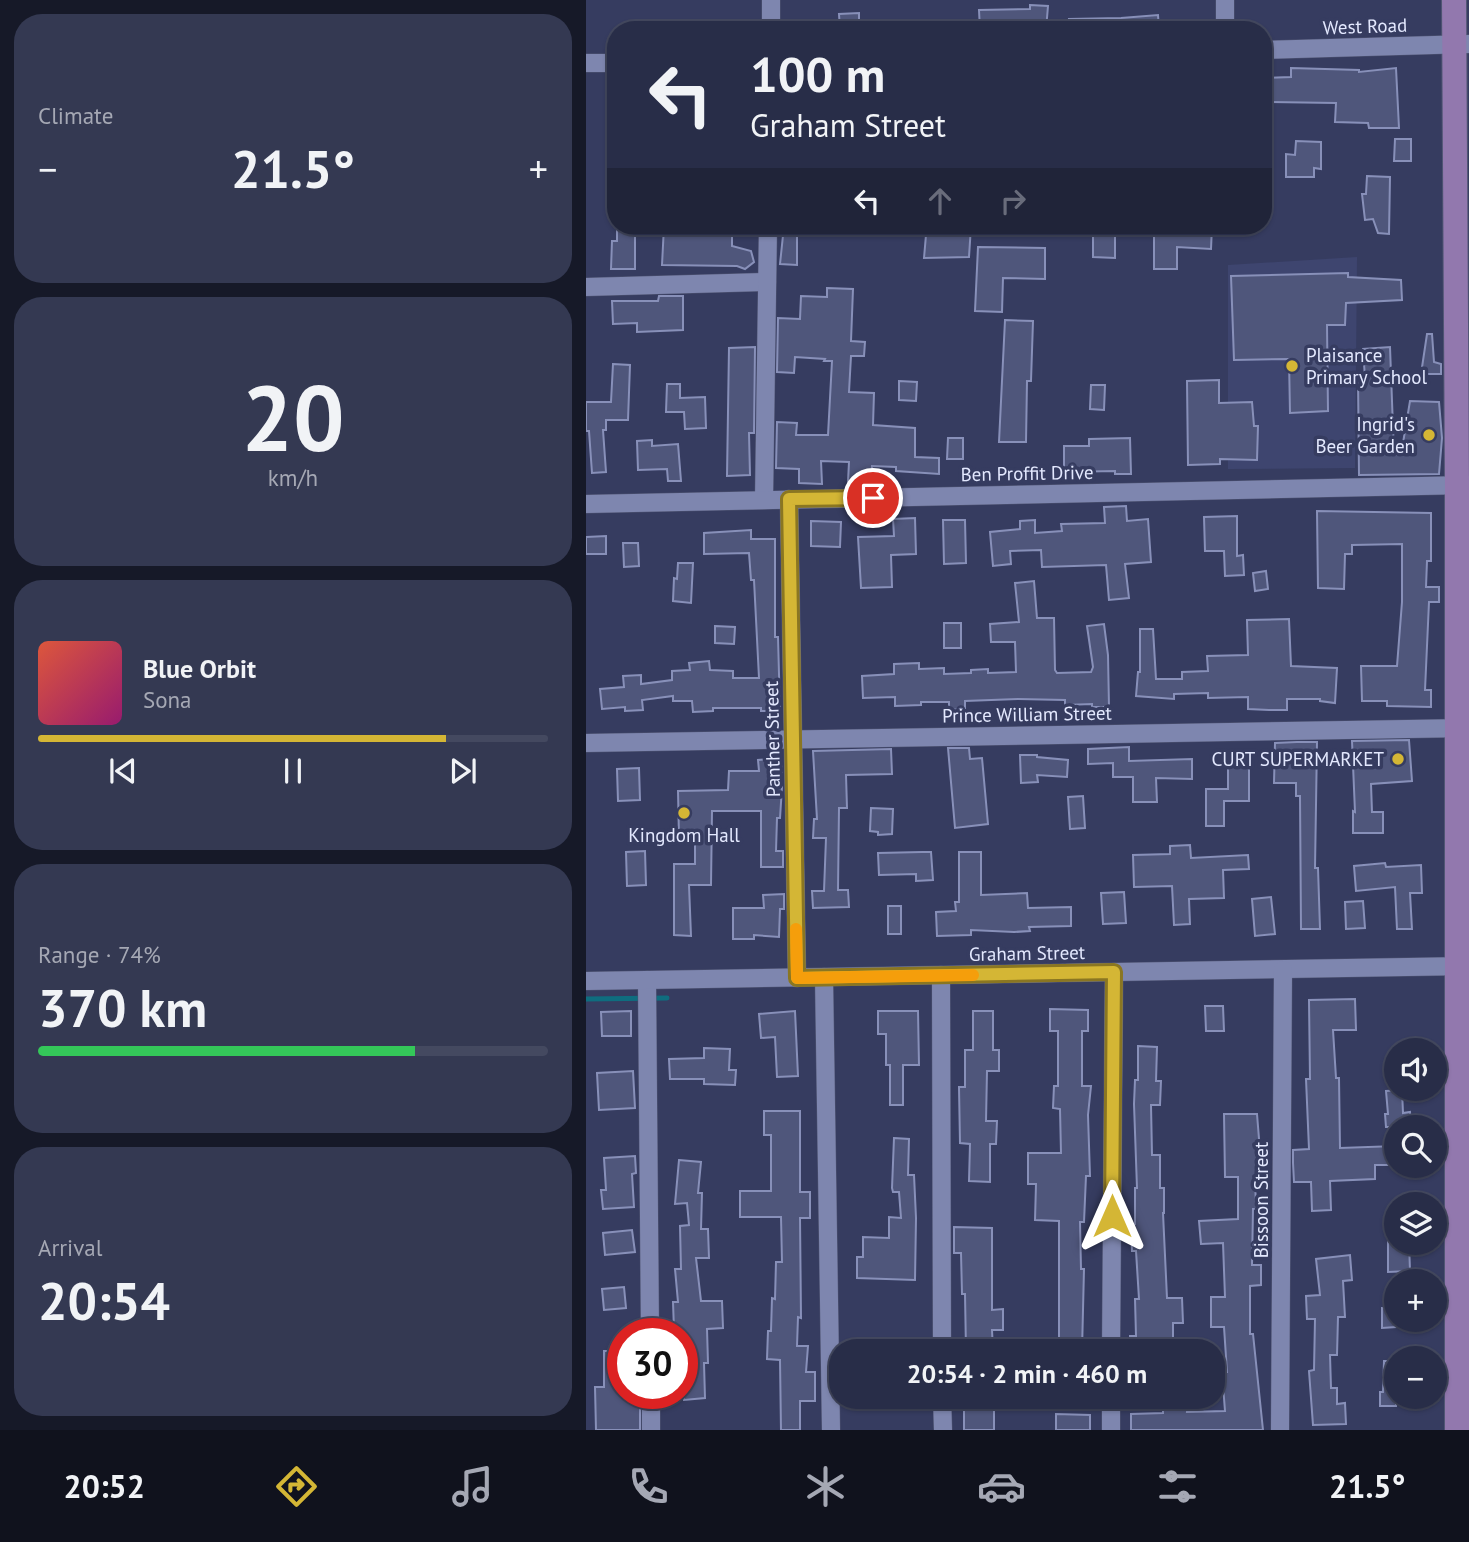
<!DOCTYPE html>
<html lang="en">
<head>
<meta charset="utf-8">
<style>
	:root { --surface:#282d48; --page:#343952; --text:#f1f3f6; --muted:#a5a8b4; --line:#444960; --accent:#d4b635 }
	body { margin:0; font-family:"PT Sans",sans-serif; background:var(--page); color:var(--text); height:100vh; display:flex; flex-direction:column; font-size:26px; white-space:nowrap }
	* { box-sizing:border-box; margin:0 }
	p { font-size:23px; color:var(--muted) }
	.icon { flex:none; width:38px; height:38px; fill:none; stroke:currentColor; stroke-width:2; stroke-linecap:round; stroke-linejoin:round }
	.map { position:relative; flex:1; overflow:hidden }
	.drawer { display:flex; flex-direction:column; gap:14px; padding:14px; background:#161928; width:586px }
	.drawer>* { flex:none }
	.banner { position:absolute; left:21px; top:21px; width:665px; height:214px; border-radius:28px; box-shadow:0 2px 5px #0004,0 0 0 2px var(--line); background:#282d48; color:var(--text); overflow:hidden }
	.tools { position:absolute; left:798px; top:1038px; display:grid; gap:14px }
	.tools a { display:grid; place-items:center; width:63px; height:63px; border-radius:50%; background:var(--surface); box-shadow:0 2px 5px #0004,0 0 0 2px var(--line); font-size:35px }
	.speed { position:absolute; left:21px; top:1318px; display:flex; gap:14px; font-size:35px; font-weight:700; text-align:center }
	.speed>* { display:grid; place-content:center; width:91px; height:91px; border-radius:50%; background:var(--surface); box-shadow:0 2px 5px #0004,0 0 0 2px var(--line); line-height:1 }
	.speed .limit { border:10px solid #d22; background:#fff; color:#111 }
	.pin { position:absolute; display:grid; place-items:center; width:60px; height:60px; color:#fff; margin:-30px; border:4px solid #fff; border-radius:50%; box-shadow:0 2px 7px #0007 }
	.me { position:absolute; width:77px; margin:-38px; rotate:0deg; stroke-linejoin:round; filter:drop-shadow(0 0 5px #0008) }
	.turn { display:flex; align-items:center; gap:24px; height:147px; padding:0 28px; font-size:32px }
	.turn .icon { width:91px; height:91px; stroke-width:2.5 }
	.turn b { display:block; font-size:49px; line-height:60px }
	.lanes { display:flex; align-items:center; height:66px; padding:0 28px; background:#0003; justify-content:center; gap:35px; direction:ltr }
	.lanes .off { opacity:.35 }
	.big { font-size:52px; font-weight:800; line-height:1.1 }
	.drawer .card { flex:1; display:flex; flex-direction:column; justify-content:center; gap:10px; min-width:0; padding:0 24px; border-radius:28px; background:var(--page) }
	.drawer .dial { align-items:center; gap:0 }
	.dial b { font-size:91px; line-height:1 }
	.song { display:flex; align-items:center; gap:21px }
	.cover { width:84px; height:84px; border-radius:10px; background:linear-gradient(135deg,hsl(10 70% 55%),hsl(320 70% 35%)) }
	.played { height:7px; border-radius:4px; background:linear-gradient(90deg,var(--accent) 80%,var(--line) 80%) }
	.keys { display:flex; justify-content:space-around; direction:ltr }
	.heat { display:flex; justify-content:space-between; align-items:center; font-size:38px; direction:ltr }
	.charge { height:10px; border-radius:5px; background:linear-gradient(90deg,#34c759 74%,var(--line) 0) }
	.trip { position:absolute; left:243px; top:1339px; width:396px; height:70px; border-radius:28px; background:var(--surface); box-shadow:0 2px 5px #0004,0 0 0 2px var(--line); font-weight:800; line-height:70px; text-align:center }
	.dock { display:flex; height:112px; justify-content:space-around; align-items:center; background:#10121d; color:var(--muted) }
	.dock .icon { width:49px; height:49px }
	.dock .active { color:var(--accent) }
	.dock b { font-size:32px; color:var(--text) }
	main { display:flex; flex:1; min-height:0 }
	.map>svg:first-child { display:block }
	.built { fill:#3e456f }
	.lines { fill:none; stroke-linecap:round; stroke-linejoin:round }
	.stream { stroke:#0f6d7f; stroke-width:5 }
	.building { fill:#4f567b; stroke:#8890b9; stroke-width:2 }
	.street-casing { stroke:#515674; stroke-width:19 }
	.secondary-casing { stroke:#515674; stroke-width:26 }
	.street { stroke:#7e86af; stroke-width:18 }
	.secondary { stroke:#9278ae; stroke-width:24 }
	.route-casing { stroke:#8a7622; stroke-width:18 }
	.route { stroke:#d4b635; stroke-width:12 }
	.slow { stroke:#f59e0b; stroke-width:12 }
	.poi-dot { fill:#d4b635; stroke:#363c60; stroke-width:2.5 }
	.labels { text-anchor:middle; dominant-baseline:central; stroke-width:7; stroke-linejoin:round; paint-order:stroke }
	.street-label { font-size:19px; fill:#e3e8fe; stroke:#363c60 }
	.poi-label { font-size:19px; fill:#e3e8fe; stroke:#363c60; text-anchor:end }
</style>
</head>
<body>
<main>
<section class="drawer">
<div class="card"><p>Climate</p>
<div class="heat"><a>−</a><b class="big">21.5°</b><a>+</a></div>
</div>
<div class="card dial"><b>20</b><p>km/h</p></div>
<div class="card">
<div class="song"><i class="cover"></i><div><b>Blue Orbit</b><p>Sona</p></div></div>
<div class="played"></div>
<div class="keys"><svg class="icon" aria-label="previous" viewBox="0 0 24 24"><path d="M18 5L8 12l10 7zM5 5v14"/></svg><svg class="icon" aria-label="pause" viewBox="0 0 24 24"><path d="M8 5v14M16 5v14"/></svg><svg class="icon" aria-label="next" viewBox="0 0 24 24"><path d="M6 5l10 7-10 7zM19 5v14"/></svg></div>
</div>
<div class="card"><p>Range · 74%</p><b class="big">370 km</b><div class="charge"></div></div>
<div class="card"><p>Arrival</p><b class="big">20:54</b></div>
</section>
<div class="map">
<svg width="883" height="1430" viewBox="0 0 883 1430">
	<rect width="100%" height="100%" fill="#363c60"/>
	<!-- built -->
	<path class="built" d="M771 257 769 468 642 469V265Z"/>
	<g class="lines">
		<!-- stream -->
		<path class="stream" d="M0 999 81 998"/>
	</g>
	<!-- building -->
	<g class="building">
		<path d="M444 5 462 6 460 30H394L393 10 444 9Z"/>
		<path d="M273 13V30H254L253 14Z"/>
		<path d="M572 15 573 30H484L483 19 535 18Z"/>
		<path d="M705 68 773 70V72L810 68 813 128H783L782 123 749 122 750 103 677 102V78L705 77Z"/>
		<path d="M809 139H825V161H808Z"/>
		<path d="M710 141 735 142V169L728 168V177H700V154L709 155Z"/>
		<path d="M781 176 804 177 803 234 792 233 787 219 779 220 776 194H780Z"/>
		<path d="M31 226H49V269H25L26 241H31Z"/>
		<path d="M78 226H99V235L125 236V231H146V246L165 251 168 262 159 269 151 266 76 265Z"/>
		<path d="M198 226H211V265L194 264Z"/>
		<path d="M363 226H385L383 257 338 258 340 235 363 236Z"/>
		<path d="M507 226H529V258L507 257Z"/>
		<path d="M608 226H626L625 249 591 247V269H568V232H608Z"/>
		<path d="M392 247 459 248V279L417 278 416 312 389 311Z"/>
		<path d="M762 273V277L815 280 816 300 760 303 759 325H741L742 411 704 413 703 359 648 360 645 276Z"/>
		<path d="M241 288 267 289 265 341 279 342 278 356H265L263 392 288 393 287 425 329 428V457L353 458V474L310 471V467L286 466 285 483 262 482 263 462 235 461 236 484 213 483V469L190 468 191 422 211 423 210 435H242L246 361H238L239 359 209 357 208 373 191 372 192 318 214 319 215 296 241 297Z"/>
		<path d="M73 296H97V330L51 332V323L27 324 26 301H72Z"/>
		<path d="M419 320 447 321 445 381H441L440 442H413Z"/>
		<path d="M841 334H846L848 362 855 364V374H835Z"/>
		<path d="M169 347 168 433H163L164 475 141 476 143 348Z"/>
		<path d="M804 347 808 455H815L824 401 853 402 856 438 853 474 773 475 772 378H779L777 349Z"/>
		<path d="M27 364 44 365 42 420H20V430H17L20 472 6 473 3 431H0V402H25Z"/>
		<path d="M633 380V403L666 402 668 426H672L671 460 634 459V464L602 465 601 381Z"/>
		<path d="M313 381 331 382 330 401 313 400Z"/>
		<path d="M81 384H94V398L119 397 120 428 99 429 98 412H80Z"/>
		<path d="M505 385H519L518 410 504 409Z"/>
		<path d="M362 438H377V459H361Z"/>
		<path d="M544 438 545 474H529V471L478 472V446H503V439Z"/>
		<path d="M66 440V446L92 444 95 481H82L81 469 52 470 51 441Z"/>
		<path d="M540 506 541 521 562 519 565 562 539 564 543 598 523 600 520 565 456 567 455 550 424 551 425 564 407 566 404 532 434 529V521L449 520V533L476 531 475 524 519 523 518 507Z"/>
		<path d="M731 511 845 513V561H841L840 587H853V602H843L839 690H845V707L801 706V701H776L775 666H811L816 602V544L766 545V554H759L758 589 732 588Z"/>
		<path d="M651 516V556L657 555 658 575 639 576 638 551H619L618 517Z"/>
		<path d="M329 518 330 554 305 555 306 587 275 588 272 537 308 536 307 519Z"/>
		<path d="M357 520H379L380 563 358 564Z"/>
		<path d="M225 521 255 522 254 547 225 546Z"/>
		<path d="M165 530V539H189V637H192L194 711H175V708H127V711L107 712 106 701H87V696L56 700 57 710 39 711V707L16 709 14 689 38 687 37 676 55 675V684L86 680V671L104 670 103 663 123 661 124 670 147 671V678H173L168 580H165L163 553 118 554V533Z"/>
		<path d="M20 536V554H0V537Z"/>
		<path d="M37 543H52L53 566 38 567Z"/>
		<path d="M92 563H107L105 603 87 601 88 578 91 579Z"/>
		<path d="M680 571 682 589 669 591 667 573Z"/>
		<path d="M448 581 451 618H468L469 670 471 673 505 672 507 667 501 626 518 624 522 655 523 707H506V704L479 705V700L432 699 379 701V709L363 710V702H335V705L309 706V697L277 698 276 676 308 674V664L333 663V669L358 668V674L385 673V670L402 669V673L430 672 429 642H405L404 624 433 622 429 583Z"/>
		<path d="M703 619 705 666 751 668 749 703 734 701V699H701V710H683L662 709V697L622 698V693L588 694V699L550 696 552 672H554V629H567L570 679H596V672L622 671 621 656 662 655 661 620Z"/>
		<rect x="358" y="623" width="17" height="25"/>
		<path d="M129 626 149 627 148 644 129 643Z"/>
		<path d="M823 740 826 781 785 784 786 812H797V833H767V811L769 812 766 741Z"/>
		<path d="M711 742H731L729 868H732L734 929H715L714 796H710V783H688L689 743Z"/>
		<path d="M543 747V761L606 759V779L570 778 571 802H547V777H527V763L502 764V749Z"/>
		<path d="M362 748H383L384 759 396 758 402 824 369 828Z"/>
		<path d="M305 749 306 774 260 775 261 808H253L252 890H262L263 907 227 908 226 891H238L240 838H227L228 819H231L227 751Z"/>
		<path d="M434 755H451V757L482 760 481 777 451 775 452 782 435 783Z"/>
		<path d="M195 758 196 787 194 818H191L190 851H197V867H175V811H126L125 885H103L105 936 88 935V864H109V838H93L92 791 142 790 143 771H173L172 760Z"/>
		<path d="M663 762V801H638V826H620V789H642V763Z"/>
		<path d="M53 768 54 800 32 801 31 769Z"/>
		<path d="M497 796 499 828 484 829 482 797Z"/>
		<path d="M285 808 307 809 306 834 292 835V832L284 831Z"/>
		<path d="M604 845 605 858 662 855 663 869 637 870 638 898 603 899 604 924 588 925 586 886 548 887 547 855 584 854V846Z"/>
		<path d="M59 851 60 885 41 886 40 852Z"/>
		<path d="M336 852H345L347 880 330 881V874L293 875 292 853Z"/>
		<path d="M373 852H395V895L441 893 442 908 485 907V926L443 927 444 931 428 932 385 930V935L351 936 350 912 370 911 369 902H373Z"/>
		<path d="M799 863 800 867 835 865 836 893H824L826 929H811L809 887 770 891 768 866Z"/>
		<path d="M538 892 540 923 517 924 515 893Z"/>
		<path d="M198 894V909H194L193 937 168 935V939H147V908H178L177 895Z"/>
		<path d="M685 897 689 934 669 936 666 899Z"/>
		<path d="M777 901 779 928 760 929 759 902Z"/>
		<rect x="302" y="906" width="13" height="28"/>
		<path d="M769 999 770 1030H747L750 1078H753L754 1148 810 1146V1165H789V1179L744 1181 745 1210 726 1211 725 1182H708L707 1163V1150L723 1149 720 1079H724L723 1000Z"/>
		<path d="M619 1006H637L638 1031H620Z"/>
		<path d="M464 1009 502 1010V1031H496V1086H505L502 1115 504 1176H500L498 1222H494L495 1269H498L496 1351H473V1221L449 1220 450 1184H442V1153H475L474 1109 467 1108 468 1086H472V1031H464Z"/>
		<path d="M45 1011V1036H16L15 1012Z"/>
		<path d="M209 1011 212 1076 191 1077 189 1037 175 1038 173 1014Z"/>
		<path d="M292 1011H332L333 1065H317V1105H304V1065H300V1034H292Z"/>
		<path d="M387 1011H407V1050H413V1071H401L400 1121H411L410 1144H404V1182L383 1181 384 1144 374 1143 373 1087H379V1050H387Z"/>
		<path d="M552 1046 571 1047 570 1081H575L574 1105H565L566 1155H574V1188H578V1213H577L581 1298H596L597 1323H587V1351H544V1336H550L549 1299H553L550 1251H546L545 1224H549V1188H551L548 1104 549 1080H552Z"/>
		<path d="M118 1048 144 1049 143 1070H150L149 1085 118 1084V1079H84L83 1059 118 1058Z"/>
		<path d="M47 1071 49 1108 13 1110 11 1073Z"/>
		<path d="M816 1090 817 1113 824 1112 825 1127H800L799 1114H802L800 1091Z"/>
		<path d="M178 1111H214V1192H224V1218H214L215 1318 212 1317 211 1346H222L220 1372H229V1401H214V1430H195L194 1360 181 1359 182 1331H185L186 1298 189 1299 190 1262H196L195 1217H154V1191H185V1135H178Z"/>
		<path d="M638 1114H671L676 1176H669L670 1209H667L666 1265H675V1285L664 1286V1334H667L677 1430H545V1414L577 1413V1402H602L601 1412 639 1411 636 1372H641L638 1327H625V1297H639L637 1243 615 1244 613 1221 652 1219V1177H639Z"/>
		<path d="M308 1138 323 1139 322 1175H328L330 1218 329 1280 271 1278V1257H277V1237L303 1238V1217L315 1218 313 1192H307L306 1188Z"/>
		<path d="M49 1156 50 1173 46 1174 48 1207 17 1209 15 1190H20L18 1158Z"/>
		<path d="M93 1160 115 1162 112 1193H116L115 1229H122L123 1258H110L115 1301H136L137 1328 121 1329 122 1363H118L119 1398 98 1400 96 1334H91V1330H88L87 1302H92L89 1269H95L94 1226 103 1225 101 1203 89 1204Z"/>
		<path d="M368 1227 406 1228V1310L417 1309V1330H406L407 1351H380L379 1294H376L375 1253H368Z"/>
		<path d="M46 1230 49 1252 19 1255 17 1233Z"/>
		<path d="M802 1242H823L824 1271 802 1272Z"/>
		<path d="M764 1255 766 1280 757 1281 759 1317H752L751 1355H744L745 1388H751V1404L759 1403 760 1424 727 1425 723 1371 728 1370 729 1319H721L720 1296 734 1295 730 1259Z"/>
		<path d="M38 1287 40 1308 18 1310 16 1289Z"/>
		<path d="M796 1308H810V1327L796 1328Z"/>
		<path d="M18 1351H37V1393H54V1430H10L9 1387H18Z"/>
		<path d="M798 1361H810V1406H794V1392H797Z"/>
		<rect x="378" y="1396" width="30" height="34"/>
		<path d="M470 1414 504 1415V1430H470Z"/>
	</g>
	<g class="lines">
		<defs>
			<g id="street">
				<path d="M185 30V0"/>
				<path d="M639 30V0"/>
				<path d="M677 50 883 44"/>
				<path d="M0 63H30"/>
				<path d="M0 287 181 282"/>
				<path d="M203 499 211 978"/>
				<path d="M178 500 182 226"/>
				<path d="M0 504 882 485"/>
				<path d="M0 743 882 728"/>
				<path d="M355 975 356 1351"/>
				<path d="M238 977 245 1430"/>
				<path d="M61 980 64 1334"/>
				<path d="M0 981 882 966"/>
				<path d="M525 1351 528 972"/>
				<path d="M65 1393V1430"/>
				<path d="M356 1396 357 1430"/>
				<path d="M525 1430V1396"/>
				<path d="M694 1430 697 970"/>
			</g>
			<path id="secondary" d="M868 0 871 485V1430"/>
		</defs>
		<!-- street casing -->
		<use href="#street" class="street-casing"/>
		<!-- secondary casing -->
		<use href="#secondary" class="secondary-casing"/>
		<!-- street -->
		<use href="#street" class="street"/>
		<!-- secondary -->
		<use href="#secondary" class="secondary"/>
	</g>
	<g class="lines">
		<defs>
			<path id="route" d="M287 498 203 499 211 978 528 972 526 1216"/>
		</defs>
		<!-- route casing -->
		<use href="#route" class="route-casing"/>
		<!-- route -->
		<use href="#route" class="route"/>
		<!-- slow -->
		<path class="slow" d="M210 929 211 978 387 975"/>
	</g>
	<!-- markers -->
	<g class="poi-dot">
		<circle cx="706" cy="366" r="7"/>
		<circle cx="843" cy="435" r="7"/>
		<circle cx="812" cy="759" r="7"/>
		<circle cx="98" cy="813" r="7"/>
	</g>
	<g class="labels">
		<!-- street labels -->
		<g class="street-label">
			<text transform="translate(779 26) rotate(-2)">West Road</text>
			<text transform="translate(441 473) rotate(-1)">Ben Proffit Drive</text>
			<text transform="translate(441 714) rotate(-1)">Prince William Street</text>
			<text transform="translate(186 739) rotate(-91)">Panther Street</text>
			<text transform="translate(441 953) rotate(-1)">Graham Street</text>
			<text transform="translate(675 1200) rotate(-90)">Bissoon Street</text>
		</g>
		<!-- poi labels -->
		<g class="poi-label">
			<text x="720" y="355" text-anchor="start">Plaisance<tspan x="720" dy="22">Primary School</tspan></text>
			<text x="829" y="424">Ingrid's<tspan x="829" dy="22">Beer Garden</tspan></text>
			<text x="798" y="759">CURT SUPERMARKET</text>
			<text x="98" y="835" text-anchor="middle">Kingdom Hall</text>
		</g>
	</g>
</svg>
<div class="tools">
<a><svg class="icon" aria-label="sound" viewBox="0 0 24 24"><path d="M4 9h4l5-4v14l-5-4H4zM17 9q2 3 0 6"/></svg></a>
<a><svg class="icon" aria-label="search" viewBox="0 0 24 24"><circle cx="10" cy="10" r="6"/><path d="M15 15l6 6"/></svg></a>
<a><svg class="icon" aria-label="layers" viewBox="0 0 24 24"><path d="M12 4l9 5-9 5-9-5zM3 14l9 5 9-5"/></svg></a>
<a>+</a>
<a>−</a>
</div>
<div class="speed"><div class="limit">30</div></div>
<div class="pin" style="left:287px;top:498px;background:#d93025"><svg class="icon" aria-label="arrive" viewBox="0 0 24 24"><path d="M6 21V4h12l-3 4 3 4H6"/></svg></div>
<svg class="me" style="left:526px;top:1216px" viewBox="-20 -20 40 40"><path d="M0-17L14 15 0 8-14 15z" fill="#d4b635" stroke="#fff" stroke-width="4"/></svg>
<div class="trip">20:54 · 2 min · 460 m</div>
<div class="banner">
<div class="turn"><svg class="icon" aria-label="left" viewBox="0 0 24 24"><path d="M17 20v-9H6M10 6l-5 5 5 5"/></svg><div><b>100 m</b>Graham Street</div></div>
<div class="lanes"><svg class="icon" aria-label="left" viewBox="0 0 24 24"><path d="M17 20v-9H6M10 6l-5 5 5 5"/></svg><svg class="icon off" aria-label="ahead" viewBox="0 0 24 24"><path d="M12 20V5M6 11l6-6 6 6"/></svg><svg class="icon off" aria-label="right" viewBox="0 0 24 24"><path d="M7 20v-9h11M14 6l5 5-5 5"/></svg></div>
</div>
</div>
</main>
<nav class="dock">
<b>20:52</b>
<svg class="icon active" aria-label="directions" viewBox="0 0 24 24"><path d="M12 3l9 9-9 9-9-9zM9 14v-3h6M13 9l2 2-2 2"/></svg>
<svg class="icon" aria-label="music" viewBox="0 0 24 24"><path d="M9 18V5l10-2v13"/><circle cx="6" cy="18" r="3"/><circle cx="16" cy="16" r="3"/></svg>
<svg class="icon" aria-label="phone" viewBox="0 0 24 24"><path d="M5 4h4l2 5-3 2q2 4 5 5l2-3 5 2v4C11 20 4 13 5 4z"/></svg>
<svg class="icon" aria-label="climate" viewBox="0 0 24 24"><path d="M12 3v18M4 7l16 10M4 17L20 7"/></svg>
<svg class="icon" aria-label="car" viewBox="0 0 24 24"><path d="M5 17H2v-5l4-1 3-4h7l3 4 3 1v5h-3M9 17h6M6 11h13"/><circle cx="7" cy="17" r="2"/><circle cx="17" cy="17" r="2"/></svg>
<svg class="icon" aria-label="filters" viewBox="0 0 24 24"><path d="M4 7h16M4 17h16"/><circle cx="9" cy="7" r="2"/><circle cx="15" cy="17" r="2"/></svg>
<b>21.5°</b>
</nav>
</body>
</html>
